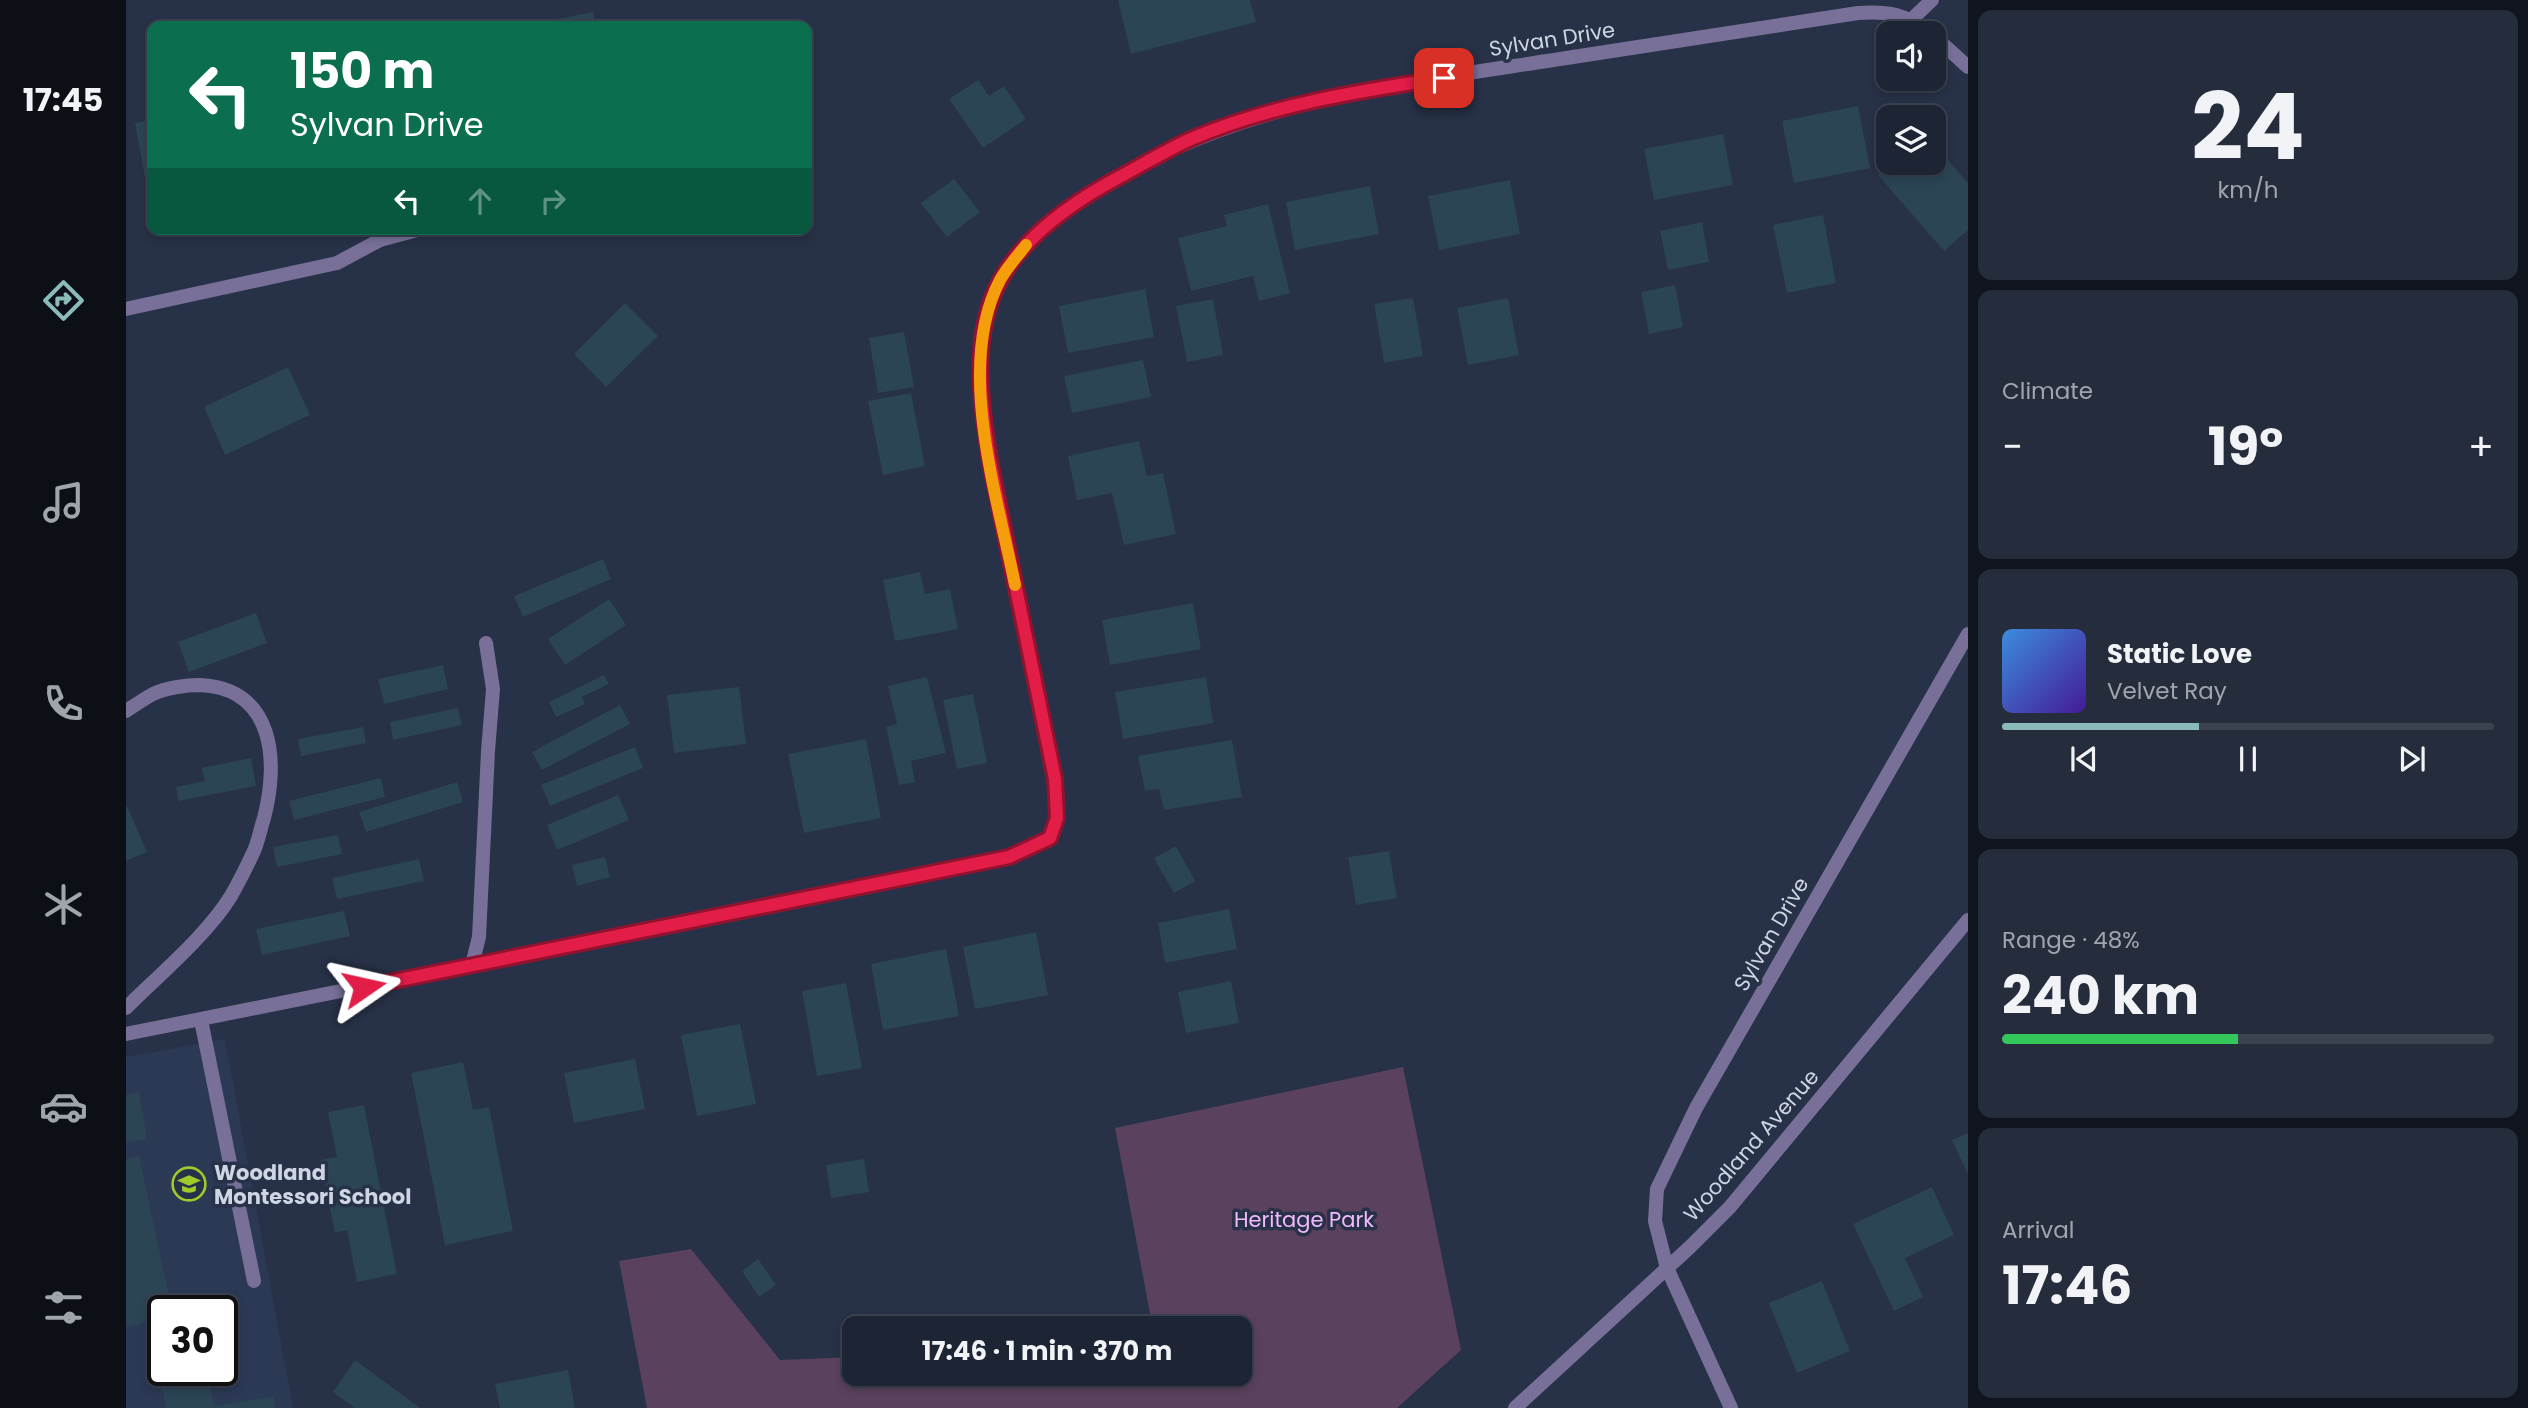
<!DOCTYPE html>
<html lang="en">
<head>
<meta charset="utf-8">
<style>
	:root { --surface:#1d2535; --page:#252d3d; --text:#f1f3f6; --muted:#a0a5ad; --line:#3b4250; --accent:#8bbbb9 }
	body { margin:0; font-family:Poppins,sans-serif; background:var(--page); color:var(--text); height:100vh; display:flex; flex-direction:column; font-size:26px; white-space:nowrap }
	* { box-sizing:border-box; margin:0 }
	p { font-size:23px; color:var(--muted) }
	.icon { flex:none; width:38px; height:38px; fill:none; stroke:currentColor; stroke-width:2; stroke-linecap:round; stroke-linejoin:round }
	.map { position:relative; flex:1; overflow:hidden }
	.panel { display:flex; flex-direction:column; gap:10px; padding:10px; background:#10141d; width:560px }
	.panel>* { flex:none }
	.banner { position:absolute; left:21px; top:21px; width:665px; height:214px; border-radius:14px; box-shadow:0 4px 10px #0003,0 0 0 2px var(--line); background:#0b6e4f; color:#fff; overflow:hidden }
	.buttons { position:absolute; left:1750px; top:21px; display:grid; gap:14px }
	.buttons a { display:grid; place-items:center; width:70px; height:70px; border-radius:14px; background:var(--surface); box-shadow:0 4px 10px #0003,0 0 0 2px var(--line); font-size:35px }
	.speed { position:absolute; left:21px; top:1295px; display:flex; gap:14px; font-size:35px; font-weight:700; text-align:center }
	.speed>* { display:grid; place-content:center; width:91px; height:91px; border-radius:50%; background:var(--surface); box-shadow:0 4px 10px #0003,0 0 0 2px var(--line); line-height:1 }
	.speed .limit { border:4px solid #111; border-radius:10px; background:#fff; color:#111 }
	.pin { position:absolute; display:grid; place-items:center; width:60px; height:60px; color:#fff; margin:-30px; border-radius:14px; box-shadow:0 4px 10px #0006 }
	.me { position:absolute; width:77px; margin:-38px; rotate:79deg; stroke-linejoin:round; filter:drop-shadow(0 0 5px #0008) }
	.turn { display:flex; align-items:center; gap:24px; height:147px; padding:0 28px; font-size:32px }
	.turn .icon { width:91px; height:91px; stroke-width:2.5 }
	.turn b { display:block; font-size:49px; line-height:60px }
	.lanes { display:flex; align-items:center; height:66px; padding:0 28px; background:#0003; justify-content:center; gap:35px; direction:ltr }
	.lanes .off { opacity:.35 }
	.big { font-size:52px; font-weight:700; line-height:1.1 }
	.panel .card { flex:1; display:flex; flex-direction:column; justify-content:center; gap:10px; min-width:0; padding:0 24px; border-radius:14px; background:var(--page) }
	.panel .dial { align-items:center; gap:0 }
	.dial b { font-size:91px; line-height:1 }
	.song { display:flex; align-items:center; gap:21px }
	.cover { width:84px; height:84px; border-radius:10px; background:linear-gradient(135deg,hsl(210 70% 55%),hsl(260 70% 35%)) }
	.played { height:7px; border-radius:4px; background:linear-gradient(90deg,var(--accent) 40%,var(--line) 40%) }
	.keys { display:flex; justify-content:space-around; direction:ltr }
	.heat { display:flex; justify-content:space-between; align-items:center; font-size:38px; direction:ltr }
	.charge { height:10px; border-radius:5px; background:linear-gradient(90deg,#34c759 48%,var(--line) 0) }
	.trip { position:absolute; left:716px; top:1316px; width:410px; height:70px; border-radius:14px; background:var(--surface); box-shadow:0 4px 10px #0003,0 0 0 2px var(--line); font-weight:700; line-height:70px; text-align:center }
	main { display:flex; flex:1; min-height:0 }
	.tabs { display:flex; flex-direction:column; width:126px; justify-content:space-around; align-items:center; background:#0c0f15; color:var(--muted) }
	.tabs .icon { width:49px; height:49px }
	.tabs .on { color:var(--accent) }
	.tabs b { font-size:32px; color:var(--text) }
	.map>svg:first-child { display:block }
	.built { fill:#2c3955; fill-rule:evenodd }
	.green { fill:#5a415e }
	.building { fill:#2b4555 }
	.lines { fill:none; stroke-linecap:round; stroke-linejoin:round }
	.service { stroke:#787099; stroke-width:14 }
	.minor { stroke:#787099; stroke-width:14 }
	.tertiary { stroke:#787099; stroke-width:14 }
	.route-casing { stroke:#92132f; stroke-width:18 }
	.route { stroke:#e11d48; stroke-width:12 }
	.slow { stroke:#f59e0b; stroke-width:12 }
	.labels { text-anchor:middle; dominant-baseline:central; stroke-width:7; stroke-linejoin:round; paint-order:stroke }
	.street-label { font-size:21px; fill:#ced5e3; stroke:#273147 }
	.poi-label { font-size:21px; font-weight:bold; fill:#ced5e3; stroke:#273147; text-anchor:start }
	.park-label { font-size:21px; fill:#f3b9fc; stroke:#273147 }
</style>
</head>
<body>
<main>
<nav class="tabs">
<b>17:45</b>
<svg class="icon on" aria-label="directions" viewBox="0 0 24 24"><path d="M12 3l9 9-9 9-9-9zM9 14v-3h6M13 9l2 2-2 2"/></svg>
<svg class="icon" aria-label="music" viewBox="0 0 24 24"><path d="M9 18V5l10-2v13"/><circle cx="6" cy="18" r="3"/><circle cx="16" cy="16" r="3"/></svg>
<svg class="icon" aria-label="phone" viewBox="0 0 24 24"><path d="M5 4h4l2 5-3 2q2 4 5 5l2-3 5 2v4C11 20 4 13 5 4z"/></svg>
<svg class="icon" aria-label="climate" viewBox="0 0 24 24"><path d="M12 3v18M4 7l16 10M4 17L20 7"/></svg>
<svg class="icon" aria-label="car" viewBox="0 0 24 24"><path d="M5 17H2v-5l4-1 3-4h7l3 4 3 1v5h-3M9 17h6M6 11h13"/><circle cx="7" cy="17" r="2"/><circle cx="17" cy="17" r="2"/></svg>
<svg class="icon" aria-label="filters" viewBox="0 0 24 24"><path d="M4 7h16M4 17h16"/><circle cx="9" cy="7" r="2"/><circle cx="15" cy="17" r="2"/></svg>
</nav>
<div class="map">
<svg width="1842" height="1408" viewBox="0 0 1842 1408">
	<rect width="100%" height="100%" fill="#273147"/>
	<!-- built -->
	<path class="built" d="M99 1039 167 1408H0V1057ZM37 1311H96V1370H37Z"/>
	<!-- green -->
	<path class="green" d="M1277 1067 1335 1350 1271 1408H521L493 1261 565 1249 654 1360 728 1357V1374H1113V1328H999L1026 1324 989 1128Z"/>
	<!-- building -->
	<g class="building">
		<path d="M992 0H1124L1130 22 1005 54Z"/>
		<path d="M467 12 469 26H401L400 25Z"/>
		<path d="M852 80 863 96 878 86 900 119 857 148 823 99Z"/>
		<path d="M1732 106 1744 168 1668 183 1656 121Z"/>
		<path d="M26 120V193L22 194 9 123Z"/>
		<path d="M1597 134 1607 185 1528 200 1518 149Z"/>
		<path d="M1808 144 1842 183V230L1818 251 1752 175 1766 163H1808Z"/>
		<path d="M828 179 854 212 821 237 795 203Z"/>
		<path d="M1384 180 1394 234 1313 250 1302 196Z"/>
		<path d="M1244 186 1253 234 1169 250 1160 202Z"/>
		<path d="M1142 204 1164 293 1133 301 1127 276 1065 291 1052 238 1101 226 1098 215Z"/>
		<path d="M1697 215 1710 283 1661 293 1647 225Z"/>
		<path d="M1576 222 1583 262 1542 270 1534 231Z"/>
		<path d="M1549 285 1557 327 1523 334 1515 292Z"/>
		<path d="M1019 289 1028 337 942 353 933 306Z"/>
		<path d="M1287 298 1297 356 1258 363 1248 304Z"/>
		<path d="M1382 298 1393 355 1342 365 1331 308Z"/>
		<path d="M1087 299 1097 355 1061 362 1050 306Z"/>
		<path d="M499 303 532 336 480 387 448 354Z"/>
		<path d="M778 332 788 387 752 393 743 338Z"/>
		<path d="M1017 360 1025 397 946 413 938 376Z"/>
		<path d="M162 367 184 415 99 455 78 407Z"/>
		<path d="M785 393 799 466 757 475 742 401Z"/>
		<path d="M1013 441 1021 476 1037 473 1050 534 998 545 986 493 951 500 942 456Z"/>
		<path d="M477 559 485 579 397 617 388 596Z"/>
		<path d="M794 572 799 594 824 589 832 629 769 641 757 580Z"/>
		<path d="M483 599 500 625 439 665 422 639Z"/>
		<path d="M1067 603 1075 649 984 665 976 620Z"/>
		<path d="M130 613 141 643 63 672 52 642Z"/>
		<path d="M317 665 322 689 258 704 252 679Z"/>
		<path d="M478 675 483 684 456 697 459 704 430 717 423 702Z"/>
		<path d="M801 677 820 753 785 761 789 782 773 785 760 727 771 724 762 686Z"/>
		<path d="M1080 677 1087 723 997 739 989 692Z"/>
		<path d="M613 687 620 744 548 753 541 695Z"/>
		<path d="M847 694 861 763 831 769 817 700Z"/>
		<path d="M494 705 504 724 416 770 406 752Z"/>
		<path d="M332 708 336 725 267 740 264 722Z"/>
		<path d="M237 727 240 743 175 756 172 739Z"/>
		<path d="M740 739 755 818 678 833 662 754Z"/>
		<path d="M1106 740 1116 797 1038 810 1033 789 1019 791 1012 756Z"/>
		<path d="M509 747 517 768 424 806 415 785Z"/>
		<path d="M125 758 130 786 52 801 50 787 79 781 76 768Z"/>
		<path d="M255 778 259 797 168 820 163 801Z"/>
		<path d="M331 782 337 802 240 832 233 812Z"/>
		<path d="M492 795 503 820 431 850 421 825Z"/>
		<path d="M0 804 21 852 0 861Z"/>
		<path d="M212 835 216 854 151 867 147 847Z"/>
		<path d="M1050 846 1069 881 1048 893 1028 858Z"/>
		<path d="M1263 851 1271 898 1230 905 1222 857Z"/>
		<path d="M479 857 484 877 451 886 446 865Z"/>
		<path d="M293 859 298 881 211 899 206 878Z"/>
		<path d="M1103 909 1111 949 1039 963 1032 923Z"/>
		<path d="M218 911 224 936 136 955 130 929Z"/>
		<path d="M910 932 922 995 849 1009 837 947Z"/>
		<path d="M820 949 833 1016 757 1030 745 964Z"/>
		<path d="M1105 981 1113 1023 1060 1033 1052 992Z"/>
		<path d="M720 983 736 1068 691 1076 676 991Z"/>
		<path d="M614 1024 630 1104 571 1116 555 1035Z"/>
		<path d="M509 1059 519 1109 448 1123 438 1073Z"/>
		<path d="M337 1062 347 1110 363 1107 387 1231 319 1245 285 1073Z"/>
		<path d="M13 1092 21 1139 0 1143V1095Z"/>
		<path d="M238 1105 271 1274 231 1282 221 1230 209 1233 194 1160 211 1157 202 1112Z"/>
		<path d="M1842 1133V1174L1826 1140Z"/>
		<path d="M13 1156 46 1311H37V1319L0 1327V1159Z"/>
		<path d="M738 1159 743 1192 705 1198 700 1165Z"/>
		<path d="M1806 1187 1828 1235 1779 1258 1797 1297 1768 1311 1727 1224Z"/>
		<path d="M632 1259 650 1285 633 1297 616 1271Z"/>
		<path d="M1696 1281 1724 1351 1671 1373 1643 1303Z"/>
		<path d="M229 1360 294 1408H229L207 1392Z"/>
		<path d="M49 1370H82L88 1406 147 1396 149 1408H40L34 1373Z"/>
		<path d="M442 1370 449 1408H374L369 1384Z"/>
	</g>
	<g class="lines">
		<!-- service -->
		<path class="service" d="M0 711C9 705 18 699 27 694 39 688 60 685 74 685 148 688 153 761 138 818 134 830 132 843 127 853 120 868 113 882 105 896 81 935 33 975 0 1008"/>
		<!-- minor -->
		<g class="minor">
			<path d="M1786 19 1806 0"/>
			<path d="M1808 36 1842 67"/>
			<path d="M0 309 211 263 254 240 295 229"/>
			<path d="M346 965 353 937 362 751 367 689 360 643"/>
			<path d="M75 1020 128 1281"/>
			<path d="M0 1034 883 857 924 838 931 818 929 779 864 461C855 400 847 339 874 281 889 249 927 219 956 200 1102 100 1276 84 1447 57 1542 43 1637 28 1732 13 1763 11 1779 14 1804 33"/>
			<path d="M1605 1408 1541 1268 1529 1221 1531 1189 1570 1108 1842 634"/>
		</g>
		<!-- tertiary -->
		<path class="tertiary" d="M1389 1408 1564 1247 1604 1207 1842 920"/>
	</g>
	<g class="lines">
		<defs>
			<path id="route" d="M238 987 883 857 924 838 931 818 929 779 864 461C855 402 844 334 875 279 901 232 953 198 999 174 1021 162 1043 149 1065 139 1144 105 1233 91 1318 78"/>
		</defs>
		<!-- route casing -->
		<use href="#route" class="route-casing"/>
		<!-- route -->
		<use href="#route" class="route"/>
		<!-- slow -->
		<path class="slow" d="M889 585C871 495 829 366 874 280 881 267 892 256 900 245"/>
	</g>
	<!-- icons -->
	<defs>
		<symbol id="school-ring" viewBox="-11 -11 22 22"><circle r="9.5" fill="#273147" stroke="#9fca2c" stroke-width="1.5"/><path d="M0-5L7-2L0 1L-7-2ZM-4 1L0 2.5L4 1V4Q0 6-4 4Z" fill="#9fca2c"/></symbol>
	</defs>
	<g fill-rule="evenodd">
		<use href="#school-ring" x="44" y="1165" width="38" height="38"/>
	</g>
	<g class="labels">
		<!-- street labels -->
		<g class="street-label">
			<text transform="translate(1426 39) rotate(-9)">Sylvan Drive</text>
			<text transform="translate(1645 934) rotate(-60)">Sylvan Drive</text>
			<text transform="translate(1625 1145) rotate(-49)">Woodland Avenue</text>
		</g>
		<!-- poi labels -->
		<g class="poi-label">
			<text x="88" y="1172">Woodland<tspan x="88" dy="24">Montessori School</tspan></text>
		</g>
		<!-- park labels -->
		<g class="park-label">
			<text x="1178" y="1219">Heritage Park</text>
		</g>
	</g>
</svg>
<div class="buttons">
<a><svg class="icon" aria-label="sound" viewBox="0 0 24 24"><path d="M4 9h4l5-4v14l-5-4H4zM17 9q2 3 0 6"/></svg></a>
<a><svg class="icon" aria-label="layers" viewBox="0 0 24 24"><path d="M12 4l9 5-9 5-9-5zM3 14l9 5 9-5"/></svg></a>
</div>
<div class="speed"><div class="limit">30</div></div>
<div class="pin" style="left:1318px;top:78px;background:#d93025"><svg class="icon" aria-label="arrive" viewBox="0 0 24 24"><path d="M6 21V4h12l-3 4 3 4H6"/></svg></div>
<svg class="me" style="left:238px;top:987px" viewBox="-20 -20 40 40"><path d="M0-17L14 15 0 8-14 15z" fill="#e11d48" stroke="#fff" stroke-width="4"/></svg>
<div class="trip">17:46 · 1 min · 370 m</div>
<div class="banner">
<div class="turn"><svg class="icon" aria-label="left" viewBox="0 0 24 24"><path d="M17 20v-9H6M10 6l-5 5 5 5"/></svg><div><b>150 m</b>Sylvan Drive</div></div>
<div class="lanes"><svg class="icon" aria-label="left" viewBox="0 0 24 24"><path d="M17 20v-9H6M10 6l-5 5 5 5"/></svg><svg class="icon off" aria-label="ahead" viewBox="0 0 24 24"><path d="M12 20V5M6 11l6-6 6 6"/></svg><svg class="icon off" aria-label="right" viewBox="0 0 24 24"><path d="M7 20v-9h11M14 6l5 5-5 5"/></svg></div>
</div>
</div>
<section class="panel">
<div class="card dial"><b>24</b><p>km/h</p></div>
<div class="card"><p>Climate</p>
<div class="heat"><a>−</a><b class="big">19°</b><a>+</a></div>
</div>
<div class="card">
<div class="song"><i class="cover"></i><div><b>Static Love</b><p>Velvet Ray</p></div></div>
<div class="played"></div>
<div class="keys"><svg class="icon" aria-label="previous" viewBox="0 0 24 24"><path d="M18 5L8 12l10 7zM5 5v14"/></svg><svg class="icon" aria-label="pause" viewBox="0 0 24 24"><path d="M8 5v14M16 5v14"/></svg><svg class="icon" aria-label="next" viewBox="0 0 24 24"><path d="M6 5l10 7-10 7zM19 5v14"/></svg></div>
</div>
<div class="card"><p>Range · 48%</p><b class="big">240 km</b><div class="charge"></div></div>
<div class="card"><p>Arrival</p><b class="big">17:46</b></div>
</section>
</main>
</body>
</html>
